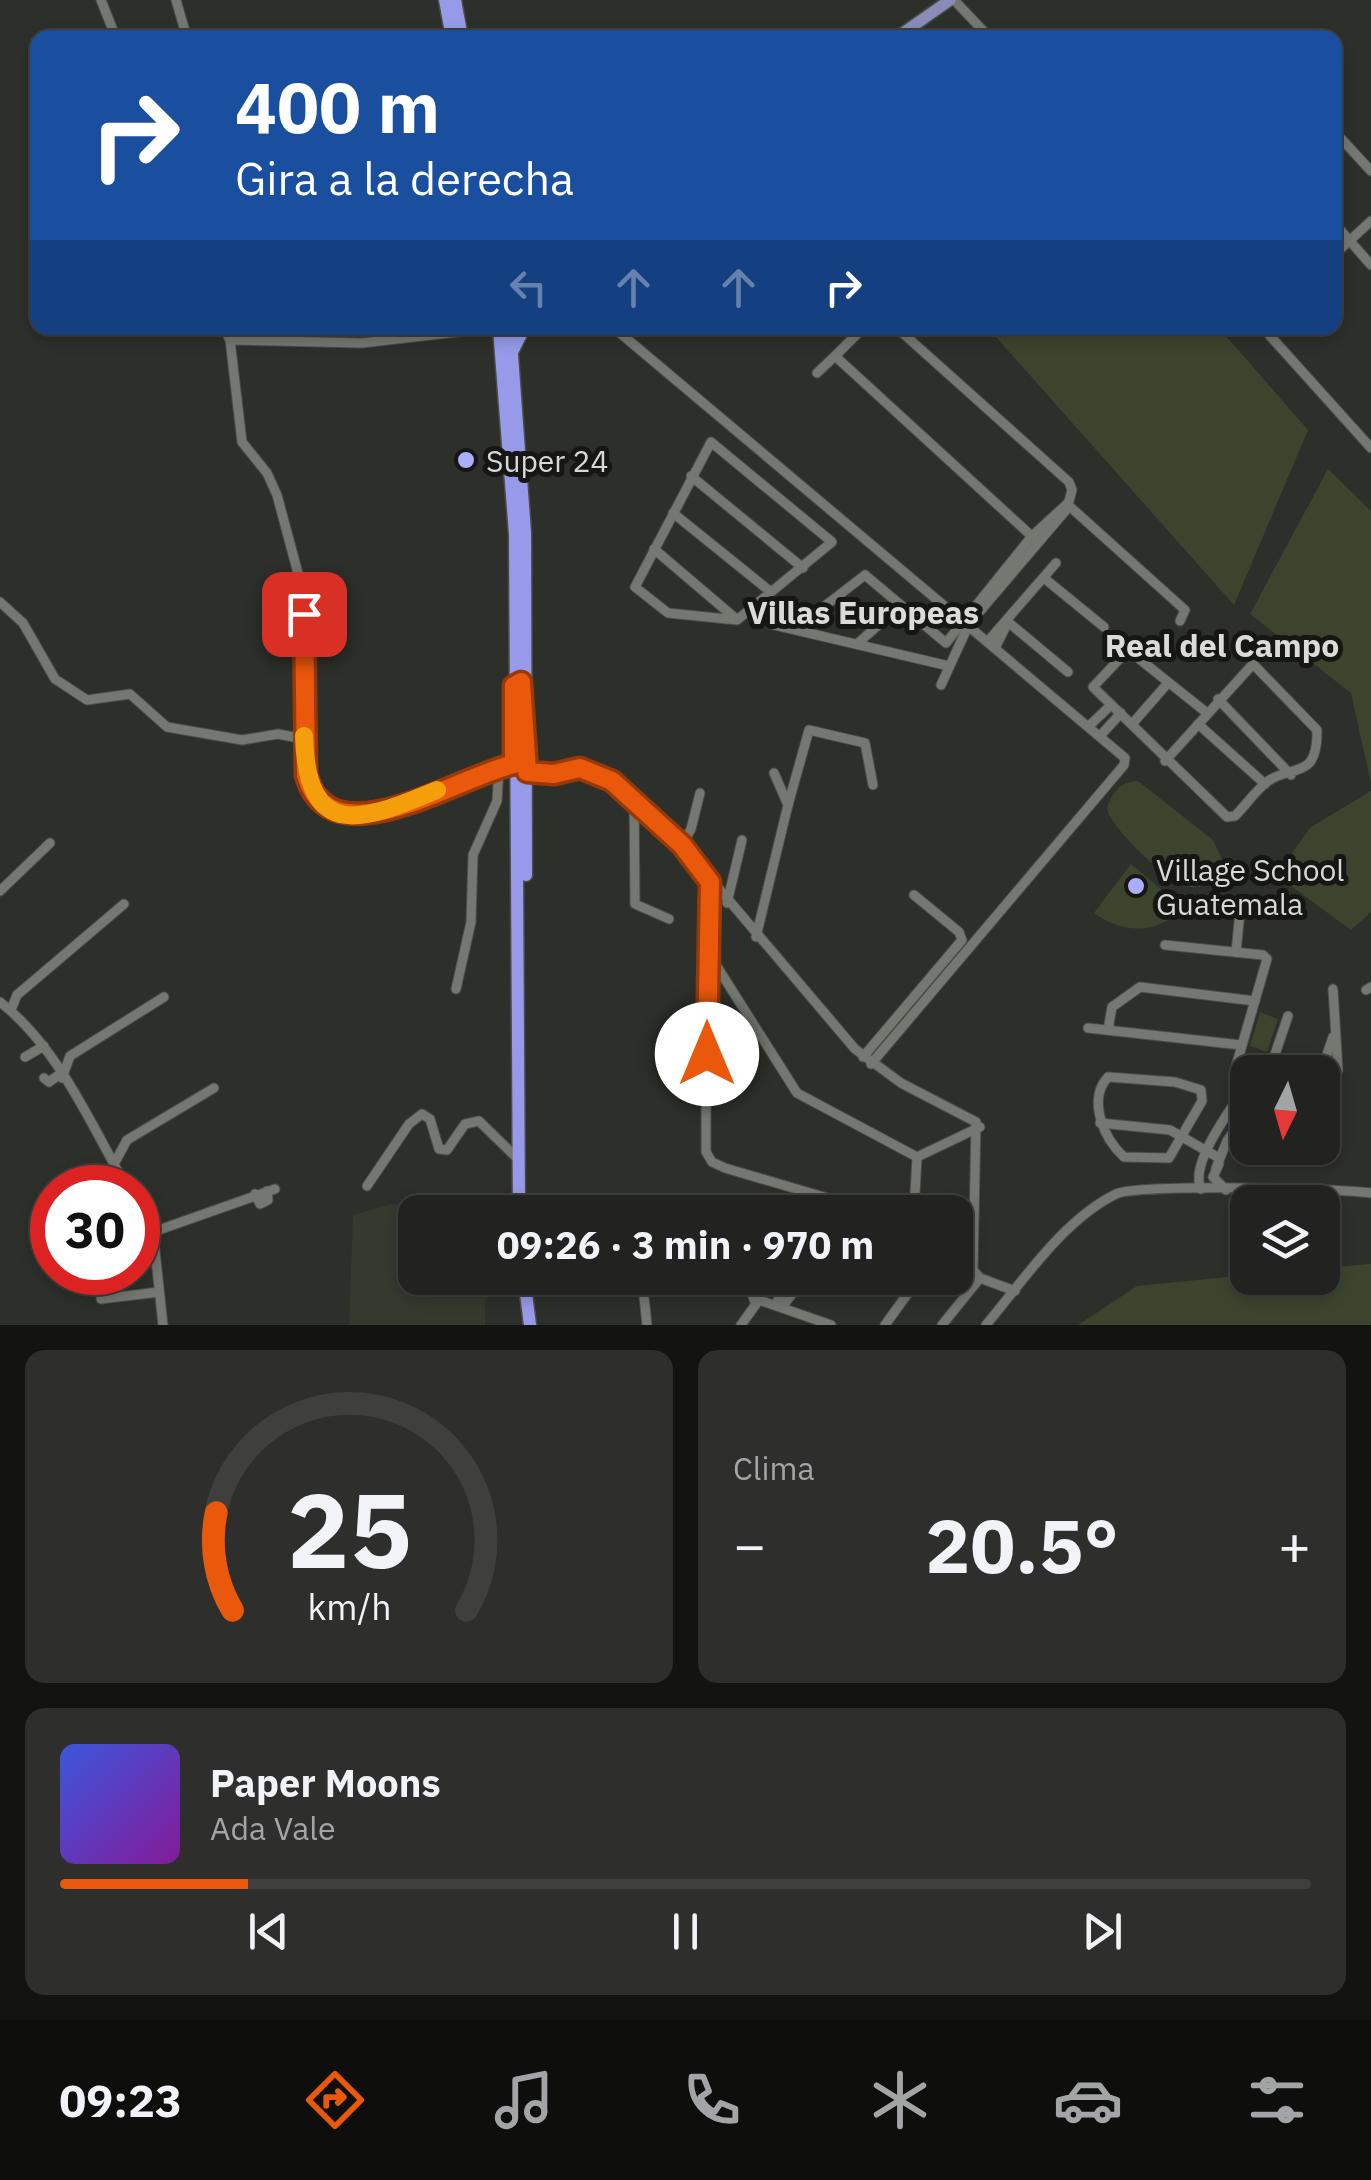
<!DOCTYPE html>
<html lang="es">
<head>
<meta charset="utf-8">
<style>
	:root { --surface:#222320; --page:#2e2f2d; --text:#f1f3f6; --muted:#a2a4a5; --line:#3f403e; --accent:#ea580c }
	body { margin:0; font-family:"IBM Plex Sans",sans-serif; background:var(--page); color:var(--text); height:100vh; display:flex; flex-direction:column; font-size:38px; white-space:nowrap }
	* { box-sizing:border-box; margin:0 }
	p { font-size:32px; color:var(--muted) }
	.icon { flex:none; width:55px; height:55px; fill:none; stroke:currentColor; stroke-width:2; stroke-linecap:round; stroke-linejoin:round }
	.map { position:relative; height:1325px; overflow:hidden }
	.details { display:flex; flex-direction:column; gap:25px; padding:25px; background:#131312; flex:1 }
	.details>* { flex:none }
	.hud { position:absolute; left:30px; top:30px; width:1312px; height:305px; border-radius:20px; box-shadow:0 5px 15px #0003,0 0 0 2px var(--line); background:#1a4fa0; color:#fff; overflow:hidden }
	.needle { width:65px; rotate:185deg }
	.buttons { position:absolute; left:1230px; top:1055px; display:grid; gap:20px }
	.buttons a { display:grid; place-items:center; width:110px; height:110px; border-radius:20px; background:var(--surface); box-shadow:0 5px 15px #0003,0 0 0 2px var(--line); font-size:50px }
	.speed { position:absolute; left:30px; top:1165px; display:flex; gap:20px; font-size:50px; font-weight:700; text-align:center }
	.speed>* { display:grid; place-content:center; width:130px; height:130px; border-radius:50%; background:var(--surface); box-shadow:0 5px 15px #0003,0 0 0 2px var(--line); line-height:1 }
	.speed .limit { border:15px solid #d22; background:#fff; color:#111 }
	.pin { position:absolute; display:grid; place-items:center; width:85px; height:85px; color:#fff; margin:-42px; border-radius:20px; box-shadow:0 5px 15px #0006 }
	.me { position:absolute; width:110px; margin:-55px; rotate:0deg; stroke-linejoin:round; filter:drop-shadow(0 0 8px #0008) }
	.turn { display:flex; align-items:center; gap:35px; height:210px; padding:0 40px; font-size:45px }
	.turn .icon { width:130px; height:130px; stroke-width:2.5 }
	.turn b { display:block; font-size:70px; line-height:85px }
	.lanes { display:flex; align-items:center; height:95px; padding:0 40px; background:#0003; justify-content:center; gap:50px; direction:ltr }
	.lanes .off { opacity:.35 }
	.big { font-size:75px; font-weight:800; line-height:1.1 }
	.details .card { flex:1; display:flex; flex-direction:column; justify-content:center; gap:15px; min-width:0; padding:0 35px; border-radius:20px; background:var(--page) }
	.details .dial { align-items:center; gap:0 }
	.dial svg { height:260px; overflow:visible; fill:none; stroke:var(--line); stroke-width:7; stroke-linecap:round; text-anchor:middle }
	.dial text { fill:var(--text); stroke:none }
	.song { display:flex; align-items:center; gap:30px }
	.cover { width:120px; height:120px; border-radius:15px; background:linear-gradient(135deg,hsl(230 70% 55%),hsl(290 70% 35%)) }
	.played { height:10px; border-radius:5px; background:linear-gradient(90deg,var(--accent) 15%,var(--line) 15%) }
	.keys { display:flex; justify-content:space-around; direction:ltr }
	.heat { display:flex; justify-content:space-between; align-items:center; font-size:55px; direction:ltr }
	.details .tiles { flex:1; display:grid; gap:25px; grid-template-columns:1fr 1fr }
	.card:last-child { grid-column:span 2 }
	.trip { position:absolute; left:398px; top:1195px; width:575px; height:100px; border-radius:20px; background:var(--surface); box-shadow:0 5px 15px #0003,0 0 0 2px var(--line); font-weight:800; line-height:100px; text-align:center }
	.tabs { display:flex; height:160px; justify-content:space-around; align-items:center; background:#0e0e0d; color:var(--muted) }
	.tabs .icon { width:70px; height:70px }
	.tabs .on { color:var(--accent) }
	.tabs b { font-size:45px; color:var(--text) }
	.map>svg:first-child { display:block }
	.built { fill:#35392e }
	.green { fill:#3d442e }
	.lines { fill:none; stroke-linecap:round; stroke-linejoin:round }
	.minor-casing { stroke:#4c4d49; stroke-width:11 }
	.major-casing { stroke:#4c4d49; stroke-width:14 }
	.highway-casing { stroke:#4c4d49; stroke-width:15 }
	.minor { stroke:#757771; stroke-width:9 }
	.major { stroke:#898cb9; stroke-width:11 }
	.highway { stroke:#969ae9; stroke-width:12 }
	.route-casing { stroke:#983908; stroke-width:25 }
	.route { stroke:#ea580c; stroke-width:18 }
	.slow { stroke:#f59e0b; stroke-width:18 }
	.poi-dot { fill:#abaffb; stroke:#161714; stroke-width:4 }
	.labels { text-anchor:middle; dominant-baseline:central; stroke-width:10; stroke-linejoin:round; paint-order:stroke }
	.poi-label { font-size:30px; fill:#d8d9d5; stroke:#161714; text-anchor:start }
	.neighbourhood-label { font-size:32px; font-weight:bold; fill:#dadcd5; stroke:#161714 }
</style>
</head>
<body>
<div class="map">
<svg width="1371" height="1325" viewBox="0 0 1371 1325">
	<rect width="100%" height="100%" fill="#2d2f2a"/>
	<!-- built -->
	<path class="built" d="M392 1204 463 1212H415V1278H486L485 1325H349L353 1215Z"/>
	<!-- green -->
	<g class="green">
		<path d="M988 328H1219L1308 430 1234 605Z"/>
		<path d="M1328 469 1371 511V783L1351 693 1250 614Z"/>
		<path d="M1138 781 1213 840 1222 859 1216 879C1206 885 1196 889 1185 886 1165 879 1110 828 1107 808 1113 791 1120 782 1138 781Z"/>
		<path d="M1371 791V912L1351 930 1276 875 1311 827Z"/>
		<path d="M1131 864 1183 908C1157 935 1123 934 1094 913Z"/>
		<path d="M1260 1012 1278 1019 1267 1052 1250 1046Z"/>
		<path d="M1371 1264V1325H1078L1137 1286 1247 1275 1322 1278 1323 1268Z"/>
	</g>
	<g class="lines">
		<defs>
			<g id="minor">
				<path d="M101 0 116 38"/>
				<path d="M176 0 187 38"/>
				<path d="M954 0 990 38"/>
				<path d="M1335 132 1371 171"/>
				<path d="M1335 224 1371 265"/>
				<path d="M1335 254 1371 221"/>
				<path d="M224 328 230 340 242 442 267 473 277 495 303 592 304 739 310 790 329 808 361 817 515 764"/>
				<path d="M614 328 1125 758 1124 765 871 1064"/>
				<path d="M863 328 835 356 1036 540"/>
				<path d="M897 328 1069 482 1072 490 1067 509 969 624 941 685"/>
				<path d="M1263 328 1371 448"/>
				<path d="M230 340 362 343 492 328"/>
				<path d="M817 373 835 356"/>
				<path d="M711 442 832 542 737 620 668 613 635 587Z"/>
				<path d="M691 476 803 568"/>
				<path d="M1067 504 1185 610 1180 621"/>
				<path d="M673 513 771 592"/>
				<path d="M654 549 735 618"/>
				<path d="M1044 578 1104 627"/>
				<path d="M0 602 23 623 55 679 87 700 130 694 167 727 242 740 278 734 304 739"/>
				<path d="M1008 622 1068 672"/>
				<path d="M770 624 949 666"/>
				<path d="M795 629 865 575 946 643 1032 536 1067 504"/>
				<path d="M989 640 1056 563"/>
				<path d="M857 644 900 606"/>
				<path d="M996 646 1008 622"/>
				<path d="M1218 699 1291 775"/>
				<path d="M1133 723 1167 684"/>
				<path d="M1198 724 1265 784"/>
				<path d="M1089 726 1111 705"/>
				<path d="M1100 736 1121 713"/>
				<path d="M1165 761 1253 664 1317 730C1318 780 1293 764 1268 781 1255 791 1246 805 1235 816L1227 817 1093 687 1128 650 1207 713"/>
				<path d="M527 772 553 774 581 768 613 781 682 845 855 1049 901 1083 976 1122 973 1270 980 1278 1015 1291"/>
				<path d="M634 799 635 904 669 919"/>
				<path d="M788 805 809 730 865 743 873 785"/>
				<path d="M682 845 691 829 700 793"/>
				<path d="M710 882 706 901V1152L712 1162 725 1168 875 1212"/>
				<path d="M0 891 50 843"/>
				<path d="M727 903 742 840"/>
				<path d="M756 937 788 805 774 773"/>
				<path d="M1165 945 1263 955 1267 959 1234 1073 1244 1088"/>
				<path d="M1236 952 1241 902"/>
				<path d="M709 954 797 1093 917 1157"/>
				<path d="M456 989 471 922 473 855 497 801 499 767"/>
				<path d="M1366 990 1371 987"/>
				<path d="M0 1002C58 1047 91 1124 127 1188"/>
				<path d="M11 1010 17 995 124 904"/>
				<path d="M1088 1028 1241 1045"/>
				<path d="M1108 1030 1112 1007 1140 987 1255 1001"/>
				<path d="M25 1057 44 1046"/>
				<path d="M863 1057 962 940 959 932 914 895"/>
				<path d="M1269 1072 1288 1016"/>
				<path d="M1321 1072 1333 1037"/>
				<path d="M1108 1077 1175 1082 1201 1090 1202 1101 1169 1158 1124 1157C1104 1139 1087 1100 1108 1077Z"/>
				<path d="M44 1078 49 1082 60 1074"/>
				<path d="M62 1078 70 1056 164 997"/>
				<path d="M1322 1111 1338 1070 1333 989"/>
				<path d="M1100 1123 1170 1130 1219 1158"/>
				<path d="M1261 1153 1315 1158"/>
				<path d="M917 1157 980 1127"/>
				<path d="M114 1164 127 1140 214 1088"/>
				<path d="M1219 1164 1213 1177 1226 1190"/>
				<path d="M1216 1168 1227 1141 1248 1111"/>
				<path d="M367 1186 409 1124 422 1114 430 1119 439 1149 447 1150 465 1124 479 1121 519 1160"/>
				<path d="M1201 1189C1189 1163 1231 1110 1245 1087"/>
				<path d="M255 1194 260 1204 268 1200 267 1191"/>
				<path d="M138 1205 153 1232 163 1325"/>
				<path d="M741 1212 743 1206"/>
				<path d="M914 1212 917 1157"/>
				<path d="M153 1232 275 1189"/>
				<path d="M642 1278 647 1325"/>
				<path d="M746 1278 755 1302"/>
				<path d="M101 1299 159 1292"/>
				<path d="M776 1303 794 1278"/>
				<path d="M783 1306 804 1278"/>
				<path d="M741 1325 759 1300 831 1325"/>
				<path d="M885 1325 919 1278"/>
				<path d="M942 1325 980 1278"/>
				<path d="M986 1325C1023 1281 1063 1220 1116 1194 1136 1184 1341 1188 1371 1193"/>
			</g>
			<path id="major" d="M896 38 950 0"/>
			<g id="highway">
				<path d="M445 0 452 38"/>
				<path d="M455 0 462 38"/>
				<path d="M499 328 515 534 519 1212"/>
				<path d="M510 328 525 533 526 875"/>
				<path d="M513 350 524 328"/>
				<path d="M524 1278 530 1325"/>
			</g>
		</defs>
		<!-- minor casing -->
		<use href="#minor" class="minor-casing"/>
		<!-- major casing -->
		<use href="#major" class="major-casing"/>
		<!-- highway casing -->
		<use href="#highway" class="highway-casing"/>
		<!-- minor -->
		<use href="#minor" class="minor"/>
		<!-- major -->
		<use href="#major" class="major"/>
		<!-- highway -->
		<use href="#highway" class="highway"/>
	</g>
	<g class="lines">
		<defs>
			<path id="route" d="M304 614 306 775C330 862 457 777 514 764V686L521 682 527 772 554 774 580 768 612 781 682 845 710 882 707 1054"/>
		</defs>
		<!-- route casing -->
		<use href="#route" class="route-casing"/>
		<!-- route -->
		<use href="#route" class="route"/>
		<!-- slow -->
		<path class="slow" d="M304 736C307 843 363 821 437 790"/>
	</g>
	<!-- markers -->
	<g class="poi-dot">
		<circle cx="466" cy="460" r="10"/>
		<circle cx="1136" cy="886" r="10"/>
	</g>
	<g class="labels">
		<!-- poi labels -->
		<g class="poi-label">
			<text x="486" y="460">Super 24</text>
			<text x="1156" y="869">Village School<tspan x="1156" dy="34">Guatemala</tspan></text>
		</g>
		<!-- neighbourhood labels -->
		<g class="neighbourhood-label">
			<text x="863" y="612">Villas Europeas</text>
			<text x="1222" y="645">Real del Campo</text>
		</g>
	</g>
</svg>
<div class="buttons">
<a><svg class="needle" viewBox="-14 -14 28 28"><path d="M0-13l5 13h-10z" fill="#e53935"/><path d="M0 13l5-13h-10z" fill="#a2a4a5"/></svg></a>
<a><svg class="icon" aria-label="layers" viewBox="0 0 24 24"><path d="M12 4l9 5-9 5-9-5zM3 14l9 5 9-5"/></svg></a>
</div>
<div class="speed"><div class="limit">30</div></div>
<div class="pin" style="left:304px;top:614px;background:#d93025"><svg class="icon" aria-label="arrive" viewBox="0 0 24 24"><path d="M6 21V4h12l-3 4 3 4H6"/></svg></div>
<svg class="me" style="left:707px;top:1054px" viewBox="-20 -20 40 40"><circle r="19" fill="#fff"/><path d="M0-13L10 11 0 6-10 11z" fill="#ea580c"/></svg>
<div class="trip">09:26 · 3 min · 970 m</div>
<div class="hud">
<div class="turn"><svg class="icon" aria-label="right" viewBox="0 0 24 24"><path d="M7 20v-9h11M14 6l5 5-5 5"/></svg><div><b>400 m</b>Gira a la derecha</div></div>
<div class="lanes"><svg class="icon off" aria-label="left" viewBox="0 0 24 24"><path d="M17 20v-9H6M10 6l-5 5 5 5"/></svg><svg class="icon off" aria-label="ahead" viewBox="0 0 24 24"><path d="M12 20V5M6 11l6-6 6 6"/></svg><svg class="icon off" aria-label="ahead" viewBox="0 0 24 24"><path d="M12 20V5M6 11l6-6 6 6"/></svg><svg class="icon" aria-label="right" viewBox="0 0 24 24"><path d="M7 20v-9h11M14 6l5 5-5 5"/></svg></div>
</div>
</div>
<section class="details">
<div class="tiles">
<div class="card dial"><svg viewBox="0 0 100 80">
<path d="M14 69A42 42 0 1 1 86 69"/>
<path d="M14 69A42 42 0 0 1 9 39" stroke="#ea580c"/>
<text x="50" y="56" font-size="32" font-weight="700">25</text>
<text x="50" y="72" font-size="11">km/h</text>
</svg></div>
<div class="card"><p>Clima</p>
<div class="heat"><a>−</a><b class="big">20.5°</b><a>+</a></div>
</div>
<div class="card">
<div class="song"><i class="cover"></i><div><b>Paper Moons</b><p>Ada Vale</p></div></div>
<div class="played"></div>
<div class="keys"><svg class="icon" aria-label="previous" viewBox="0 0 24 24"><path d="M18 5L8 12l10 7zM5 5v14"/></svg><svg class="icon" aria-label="pause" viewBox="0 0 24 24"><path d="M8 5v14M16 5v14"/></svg><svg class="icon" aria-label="next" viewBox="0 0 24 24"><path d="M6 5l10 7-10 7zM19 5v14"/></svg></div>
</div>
</div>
</section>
<nav class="tabs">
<b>09:23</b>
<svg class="icon on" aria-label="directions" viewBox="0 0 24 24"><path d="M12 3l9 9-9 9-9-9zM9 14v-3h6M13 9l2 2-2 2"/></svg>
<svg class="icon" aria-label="music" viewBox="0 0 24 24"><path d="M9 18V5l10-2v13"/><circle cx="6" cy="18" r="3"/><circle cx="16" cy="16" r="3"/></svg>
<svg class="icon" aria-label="phone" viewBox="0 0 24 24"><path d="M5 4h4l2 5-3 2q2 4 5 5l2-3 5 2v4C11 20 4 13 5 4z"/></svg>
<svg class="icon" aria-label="climate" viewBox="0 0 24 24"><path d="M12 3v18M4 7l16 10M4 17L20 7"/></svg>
<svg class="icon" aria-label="car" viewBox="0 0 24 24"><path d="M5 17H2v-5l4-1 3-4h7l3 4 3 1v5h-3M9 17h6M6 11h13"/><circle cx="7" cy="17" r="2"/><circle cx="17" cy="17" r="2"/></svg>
<svg class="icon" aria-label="filters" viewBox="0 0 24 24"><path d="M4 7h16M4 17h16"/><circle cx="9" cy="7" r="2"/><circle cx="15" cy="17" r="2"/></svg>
</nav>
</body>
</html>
